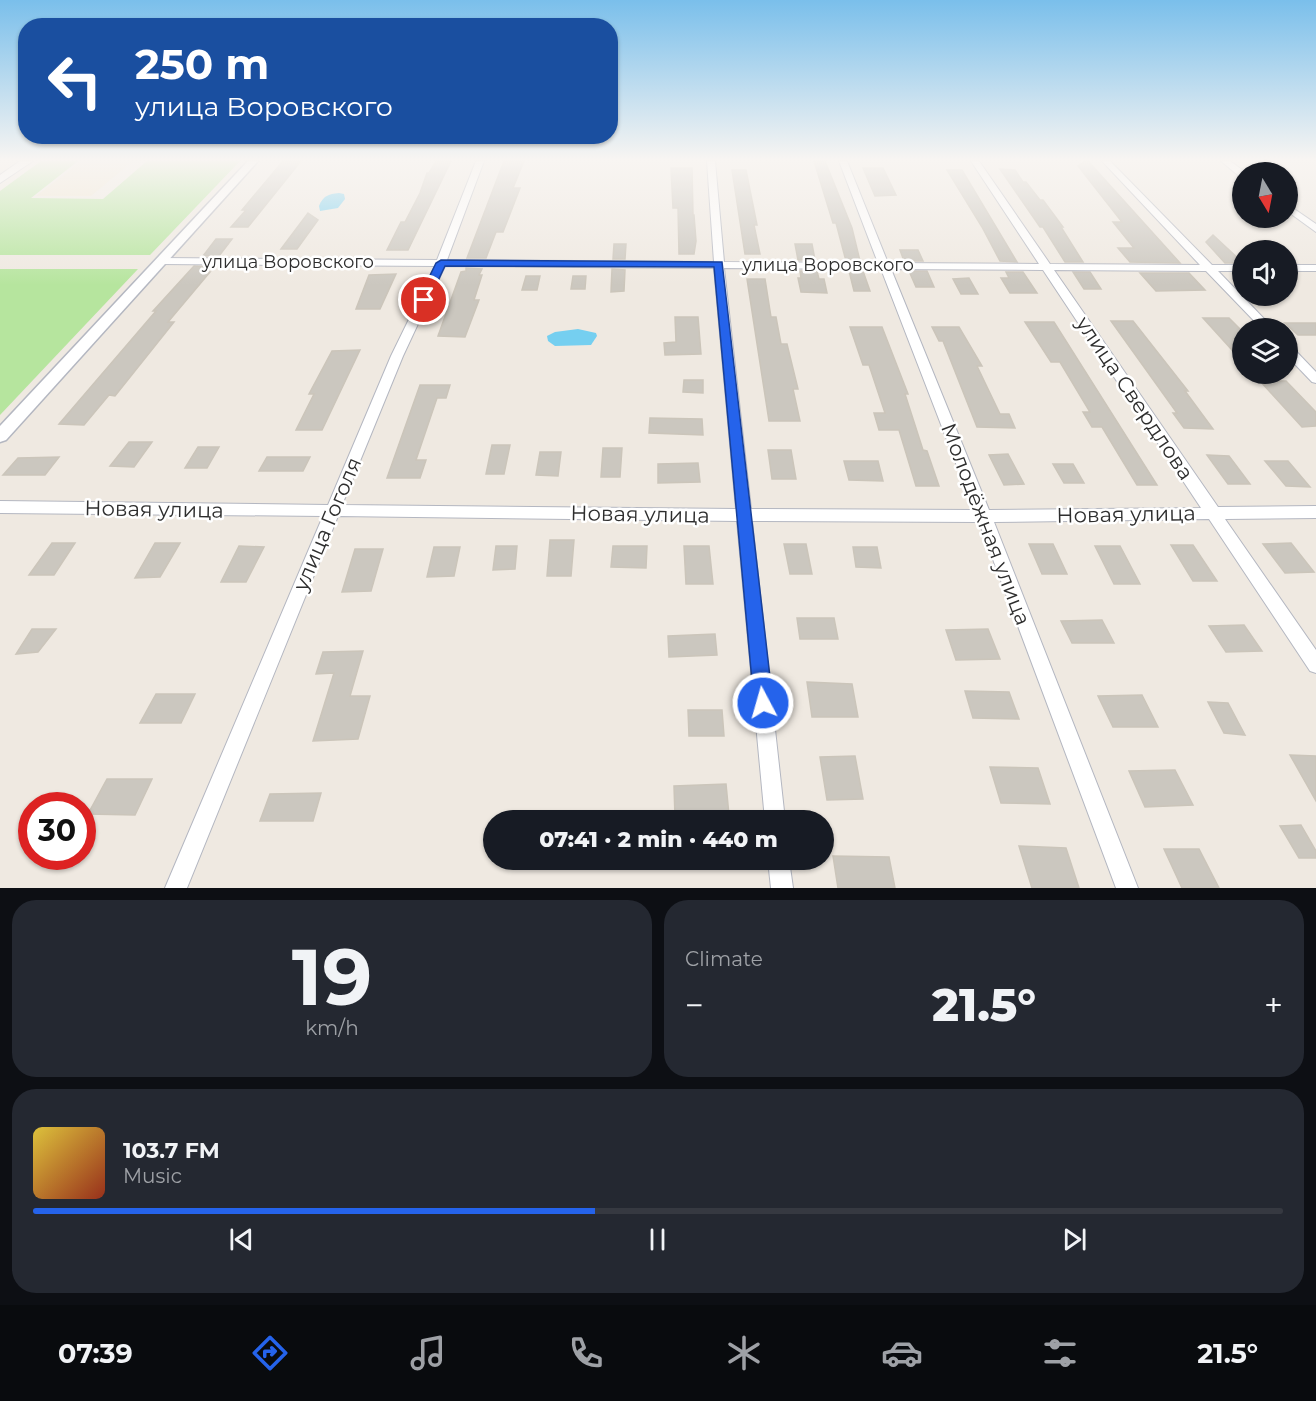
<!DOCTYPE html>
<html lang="en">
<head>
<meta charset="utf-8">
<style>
	:root { --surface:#171b24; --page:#242831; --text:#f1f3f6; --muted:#9ea1a6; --line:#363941; --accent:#2563eb }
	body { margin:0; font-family:Montserrat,sans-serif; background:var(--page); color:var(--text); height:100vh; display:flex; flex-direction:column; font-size:22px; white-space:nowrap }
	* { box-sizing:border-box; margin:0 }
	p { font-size:20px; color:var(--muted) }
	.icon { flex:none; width:33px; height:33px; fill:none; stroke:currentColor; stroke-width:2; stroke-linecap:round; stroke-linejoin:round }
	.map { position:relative; height:888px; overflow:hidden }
	.drawer { display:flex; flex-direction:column; gap:12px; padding:12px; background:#0d0f14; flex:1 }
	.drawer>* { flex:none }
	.guide { position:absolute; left:18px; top:18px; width:600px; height:126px; border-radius:24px; box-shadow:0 2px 4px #0004; background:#1a4fa0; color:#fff; overflow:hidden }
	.needle { width:39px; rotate:170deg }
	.buttons { position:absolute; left:1232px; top:162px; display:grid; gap:12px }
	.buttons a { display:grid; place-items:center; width:66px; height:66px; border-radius:50%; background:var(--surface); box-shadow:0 2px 4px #0004; font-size:30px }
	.speed { position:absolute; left:18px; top:792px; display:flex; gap:12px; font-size:30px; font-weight:700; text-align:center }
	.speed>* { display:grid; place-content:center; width:78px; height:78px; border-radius:50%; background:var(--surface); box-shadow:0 2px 4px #0004; line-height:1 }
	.speed .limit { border:9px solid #d22; background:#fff; color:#111 }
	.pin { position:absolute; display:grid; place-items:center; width:51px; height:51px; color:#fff; margin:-26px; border:3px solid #fff; border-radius:50%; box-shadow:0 2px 6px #0007 }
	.me { position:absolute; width:66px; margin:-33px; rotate:354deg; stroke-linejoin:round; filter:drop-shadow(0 0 4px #0008) }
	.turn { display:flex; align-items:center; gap:21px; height:126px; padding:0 18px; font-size:27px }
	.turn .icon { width:78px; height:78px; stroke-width:2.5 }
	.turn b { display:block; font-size:42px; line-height:51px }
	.big { font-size:45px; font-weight:800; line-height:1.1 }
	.drawer .card { flex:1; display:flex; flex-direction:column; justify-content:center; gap:9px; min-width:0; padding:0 21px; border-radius:24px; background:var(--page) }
	.drawer .dial { align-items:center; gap:0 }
	.dial b { font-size:78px; line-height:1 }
	.song { display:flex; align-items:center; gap:18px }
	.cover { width:72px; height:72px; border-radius:9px; background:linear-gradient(135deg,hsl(50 70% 55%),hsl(10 70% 35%)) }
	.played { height:6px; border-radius:3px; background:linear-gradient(90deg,var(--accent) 45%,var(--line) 45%) }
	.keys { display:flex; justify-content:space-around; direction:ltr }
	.heat { display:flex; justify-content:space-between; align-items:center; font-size:33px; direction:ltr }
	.drawer .tiles { flex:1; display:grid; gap:12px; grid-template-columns:1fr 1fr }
	.card:last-child { grid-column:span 2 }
	.trip { position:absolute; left:483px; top:810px; width:351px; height:60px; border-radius:30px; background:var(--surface); box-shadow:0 2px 4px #0004; font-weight:800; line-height:60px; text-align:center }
	.tabs { display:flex; height:96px; justify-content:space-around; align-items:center; background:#090b0e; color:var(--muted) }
	.tabs .icon { width:42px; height:42px }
	.tabs .current { color:var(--accent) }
	.tabs b { font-size:27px; color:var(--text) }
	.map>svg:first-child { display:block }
	.education { fill:#f0e6d1 }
	.green { fill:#b6e59e }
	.water { fill:#75cff0 }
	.building { fill:#cbc7bf; stroke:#cbc5ba; stroke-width:1.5 }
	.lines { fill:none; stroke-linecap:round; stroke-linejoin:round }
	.minor-casing { stroke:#b4b7c1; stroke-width:2 }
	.tertiary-casing { stroke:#b4b7c1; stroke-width:3 }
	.secondary-casing { stroke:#b4b7c1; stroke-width:2 }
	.minor { fill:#fff; fill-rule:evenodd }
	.tertiary { fill:#fff; fill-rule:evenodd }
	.secondary { fill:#fff; fill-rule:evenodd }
	.route { fill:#2563eb; stroke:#184099; stroke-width:1.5 }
	.labels { text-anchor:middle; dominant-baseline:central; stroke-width:5; stroke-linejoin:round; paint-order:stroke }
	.far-street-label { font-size:18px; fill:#2e2e2e; stroke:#fff }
	.street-label { font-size:21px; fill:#2e2e2e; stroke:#fff }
</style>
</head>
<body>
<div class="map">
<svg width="1316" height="888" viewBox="0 0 1316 888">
	<rect width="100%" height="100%" fill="#efe9e1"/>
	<!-- education -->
	<path class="education" d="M82 161H133L91 196H36Z"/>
	<!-- green -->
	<g class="green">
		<path d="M41 161H78L31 198 103 199 147 161H240L150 255H0V191Z"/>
		<path d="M0 269H138L0 415Z"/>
	</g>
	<!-- water -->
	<g class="water">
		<path d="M339 193 344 194 345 199 338 208 320 211 319 206C323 196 328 194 339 193Z"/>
		<path d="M578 329 596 333 597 336 591 345 555 346 548 341 547 336 555 332Z"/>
	</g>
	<!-- building -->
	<g class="building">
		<path d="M283 161H301L248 227H231L246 210H242Z"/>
		<path d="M436 161H451L408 250H387L401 222H405L420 193 427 173H429Z"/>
		<path d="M504 161H524L513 188H520L503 232H496L486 258H467Z"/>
		<path d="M814 161H825L852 228 860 261H846L836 223H833Z"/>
		<path d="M1085 161H1088L1180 263 1130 262 1118 248H1134L1113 222H1122L1078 166Z"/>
		<path d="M671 168H692L693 215H694L696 241 694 254H679L678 208H673Z"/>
		<path d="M863 168H883L896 195 875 196Z"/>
		<path d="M1000 169 1015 170 1023 182H1026L1040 200H1043L1063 227H1061L1083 262H1065L1043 227H1040Z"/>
		<path d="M732 170H746L757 225H754L760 254H745Z"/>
		<path d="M947 170H962L1017 262 1000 261 982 227Z"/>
		<path d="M308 213 318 220 297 249H281Z"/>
		<path d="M1213 235 1242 262V263H1225L1206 242Z"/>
		<path d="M216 239H232L219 256H203Z"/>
		<path d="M614 244H626L625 259H613Z"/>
		<path d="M795 244H812L815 260H798Z"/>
		<path d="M900 250H918L923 261H904Z"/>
		<path d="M194 266 211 267 207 272H210L168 322H174L115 396 109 395 84 425 59 424 156 311H153Z"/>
		<path d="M466 268 482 269 479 275H482L474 300H479L465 337 438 336 461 272 466 271Z"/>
		<path d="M612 269 625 270 624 291 611 292Z"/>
		<path d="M800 271H817L819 279H824L827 293 801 292 798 278H801Z"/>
		<path d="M849 271H863L870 291H854Z"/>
		<path d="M909 271H927L934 287H916Z"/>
		<path d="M1006 272H1023L1037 293H1010L1001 278H1009Z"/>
		<path d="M1073 272H1090L1101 289H1084Z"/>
		<path d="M1140 273H1189L1205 290 1156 291Z"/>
		<path d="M396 274 380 309H356L369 275Z"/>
		<path d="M526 276H540L537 290H522Z"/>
		<path d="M573 276H586L585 289H571Z"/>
		<path d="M969 278 978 294H961L953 279Z"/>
		<path d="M747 279H765L771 317H776L781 344H787L798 389H793L800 421H769Z"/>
		<path d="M675 317H698L701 354 665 355 664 343 676 342Z"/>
		<path d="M1203 318H1229L1242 331V361Z"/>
		<path d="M1111 321H1133L1188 391H1185L1213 429 1184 428 1173 413H1177Z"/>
		<path d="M1025 322H1054L1157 485H1137L1102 427H1092L1083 412H1090L1060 362H1051Z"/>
		<path d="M1285 323H1316V335H1298Z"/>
		<path d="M850 327H882L908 394H905L923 450 927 451 939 486H916L899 430H879L874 413H885L869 365H863Z"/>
		<path d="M932 327H959L982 366H977L1000 414H1009L1015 428 977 427 943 341H939Z"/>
		<path d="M360 350 322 430H296L314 394H309L332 351Z"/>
		<path d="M684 380H703V393L683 392Z"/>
		<path d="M1260 381H1286L1316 412V426L1302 427Z"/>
		<path d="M420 385H450L446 398H437L416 460H426L420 478H387Z"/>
		<path d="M650 418 702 419 703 435 649 433Z"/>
		<path d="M129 442H152L134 467 110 466Z"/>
		<path d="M492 445H510L504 474H486Z"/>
		<path d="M198 447H219L207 468H185Z"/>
		<path d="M603 448H622L620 477H601Z"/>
		<path d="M768 450H791L796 479H772Z"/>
		<path d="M540 452H561L558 476 536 475Z"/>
		<path d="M1008 454 1024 484 1004 485 989 455Z"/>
		<path d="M1207 455 1229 456 1250 484H1228Z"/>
		<path d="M59 457 45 475H3L18 458Z"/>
		<path d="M267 457H310L303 471H259Z"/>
		<path d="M844 461H878L883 481 849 480Z"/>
		<path d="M1265 461H1288L1310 487 1286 486Z"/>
		<path d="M698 463 700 482 658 483V464Z"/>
		<path d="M1053 464H1073L1084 483H1064Z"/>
		<path d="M550 540H574L571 576H547Z"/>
		<path d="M52 543H75L54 575H29Z"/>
		<path d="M155 543H180L160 577 135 578Z"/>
		<path d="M1291 543 1314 572 1285 573 1263 544Z"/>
		<path d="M784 544H806L812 574H790Z"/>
		<path d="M1029 544H1053L1067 574H1042Z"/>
		<path d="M1171 545H1193L1217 581H1193Z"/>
		<path d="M239 546 264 547 246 582H221Z"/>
		<path d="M496 546H517L515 569 493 570Z"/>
		<path d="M613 546H647L646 568 611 567Z"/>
		<path d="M684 546H709L713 584H686Z"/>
		<path d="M1095 546H1120L1140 584H1114Z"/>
		<path d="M434 547H460L454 576 427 577Z"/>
		<path d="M853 547H877L881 568 856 567Z"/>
		<path d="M355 549H383L371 591 342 592Z"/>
		<path d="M797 618H834L838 639H800Z"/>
		<path d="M1102 620 1114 643H1072L1061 621Z"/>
		<path d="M1244 625 1262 651 1226 652 1209 626Z"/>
		<path d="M32 629H56L38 652 16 654Z"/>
		<path d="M988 629 1000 659 956 660 946 630Z"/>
		<path d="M715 634 717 655 669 657 668 636Z"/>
		<path d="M363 651 350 696H370L358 739 313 741 334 673 316 674 323 652Z"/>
		<path d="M807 682 852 684 858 717H812Z"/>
		<path d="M965 691 1009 692 1019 719 973 718Z"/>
		<path d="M156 694H195L181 723H140Z"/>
		<path d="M1142 695 1158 727H1113L1098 696Z"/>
		<path d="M1208 702 1228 703 1245 735 1224 733Z"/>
		<path d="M688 710H722L724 736H689Z"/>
		<path d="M1290 755 1316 756V801Z"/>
		<path d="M855 756 863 799 827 800 820 757Z"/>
		<path d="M990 767 1038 768 1050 804 1001 803Z"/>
		<path d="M1175 770 1193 805 1145 807 1129 771Z"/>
		<path d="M107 779H152L135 815 88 814Z"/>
		<path d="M726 784 729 815 675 817 674 786Z"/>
		<path d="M321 793 313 821H260L270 794Z"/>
		<path d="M1301 825 1316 851V858H1299L1280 826Z"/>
		<path d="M1019 846 1066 848 1079 888H1032Z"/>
		<path d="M1164 849H1199L1219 888H1182Z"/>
		<path d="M833 856 889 857 895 888H838Z"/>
	</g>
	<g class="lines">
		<defs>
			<g id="minor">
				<path d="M476 161H484L447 260 714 262 707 161H715L724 262 878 263 839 161H847L888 263 1039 264 971 161H979L1050 264 1200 265 1102 161H1110L1212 265H1242V271H1218L1273 328H1261L1206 271 1054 270 1218 507 1316 506V518L1225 519 1316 650V673L1310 671 1209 519 994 522 1138 888H1116L979 522 752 521 785 820H765L737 521 338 516 187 888H165L323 516 0 513V501L328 505 391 356 435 266 161 264 156 261 161 258 437 260ZM445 266 714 268 736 509 342 505 403 356ZM724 268 881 269 974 510 751 509ZM891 269 1043 270 1201 508 989 510Z"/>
				<path d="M1221 161H1230L1245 172H1242V177L1239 176Z"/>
				<path d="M1287 204 1316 224V232L1287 211Z"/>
				<rect x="1287" y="265" width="29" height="6"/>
				<path d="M1287 345 1291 346 1316 372V383L1312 382 1287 356Z"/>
				<path d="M768 860H789L793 888H771Z"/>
			</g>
			<path id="tertiary" d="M248 161H258L6 440 0 442V426Z"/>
			<path id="secondary" d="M20 161H33L0 183V175Z"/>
		</defs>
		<!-- minor casing -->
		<use href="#minor" class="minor-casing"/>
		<!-- tertiary casing -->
		<use href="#tertiary" class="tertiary-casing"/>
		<!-- secondary casing -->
		<use href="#secondary" class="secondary-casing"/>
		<!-- minor -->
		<use href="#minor" class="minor"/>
		<!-- tertiary -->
		<use href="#tertiary" class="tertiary"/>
		<!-- secondary -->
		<use href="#secondary" class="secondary"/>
	</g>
	<!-- sky -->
	<linearGradient id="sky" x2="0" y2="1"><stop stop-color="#7abfeb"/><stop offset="0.56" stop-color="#f8f5f2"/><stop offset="1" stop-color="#f8f5f2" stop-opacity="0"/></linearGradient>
	<rect width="1316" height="285" fill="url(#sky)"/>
	<!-- route -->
	<path class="route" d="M441 260 722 262 773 703 770 709 763 712 757 709 754 703 714 267 445 266 428 302H420L418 300 436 263Z"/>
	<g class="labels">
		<!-- far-street labels -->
		<g class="far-street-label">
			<text x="288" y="262">улица Воровского</text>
			<text x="828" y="265">улица Воровского</text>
		</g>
		<!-- street labels -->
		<g class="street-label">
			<text transform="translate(1135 398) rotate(56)">улица Свердлова</text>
			<text transform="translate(154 509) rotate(1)">Новая улица</text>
			<text transform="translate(640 514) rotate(1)">Новая улица</text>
			<text transform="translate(1126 514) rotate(-1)">Новая улица</text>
			<text transform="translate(327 524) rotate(-67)">улица Гоголя</text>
			<text transform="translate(986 524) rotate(69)">Молодёжная улица</text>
		</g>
	</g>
</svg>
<div class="buttons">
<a><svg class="needle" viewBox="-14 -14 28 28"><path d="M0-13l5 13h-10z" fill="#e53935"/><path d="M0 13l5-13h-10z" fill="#9ea1a6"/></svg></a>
<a><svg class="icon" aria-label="sound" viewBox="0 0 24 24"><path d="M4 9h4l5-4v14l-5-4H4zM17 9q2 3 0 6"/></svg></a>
<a><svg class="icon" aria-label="layers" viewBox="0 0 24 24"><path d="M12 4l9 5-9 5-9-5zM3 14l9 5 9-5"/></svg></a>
</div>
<div class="speed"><div class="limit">30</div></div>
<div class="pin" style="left:424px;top:300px;background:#d93025"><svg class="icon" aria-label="arrive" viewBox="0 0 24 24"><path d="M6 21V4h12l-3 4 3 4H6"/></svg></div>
<svg class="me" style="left:763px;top:703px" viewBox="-20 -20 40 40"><circle r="17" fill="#2563eb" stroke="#fff" stroke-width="3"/><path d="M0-11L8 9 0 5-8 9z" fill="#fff"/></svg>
<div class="trip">07:41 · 2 min · 440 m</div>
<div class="guide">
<div class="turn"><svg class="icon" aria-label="left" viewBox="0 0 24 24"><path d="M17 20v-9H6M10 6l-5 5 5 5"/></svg><div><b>250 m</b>улица Воровского</div></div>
</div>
</div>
<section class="drawer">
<div class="tiles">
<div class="card dial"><b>19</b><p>km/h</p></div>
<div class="card"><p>Climate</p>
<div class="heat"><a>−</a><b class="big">21.5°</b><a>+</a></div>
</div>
<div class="card">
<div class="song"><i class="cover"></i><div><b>103.7 FM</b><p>Music</p></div></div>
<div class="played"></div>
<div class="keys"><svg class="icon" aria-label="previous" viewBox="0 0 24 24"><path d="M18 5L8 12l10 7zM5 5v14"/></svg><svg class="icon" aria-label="pause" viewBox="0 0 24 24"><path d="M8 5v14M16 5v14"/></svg><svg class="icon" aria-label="next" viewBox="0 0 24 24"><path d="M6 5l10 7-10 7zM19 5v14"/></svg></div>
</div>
</div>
</section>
<nav class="tabs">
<b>07:39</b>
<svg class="icon current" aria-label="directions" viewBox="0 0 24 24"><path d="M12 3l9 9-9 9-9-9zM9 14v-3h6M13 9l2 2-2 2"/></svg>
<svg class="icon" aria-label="music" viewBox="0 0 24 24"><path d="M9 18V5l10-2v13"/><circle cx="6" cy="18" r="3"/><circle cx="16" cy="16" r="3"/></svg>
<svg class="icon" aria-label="phone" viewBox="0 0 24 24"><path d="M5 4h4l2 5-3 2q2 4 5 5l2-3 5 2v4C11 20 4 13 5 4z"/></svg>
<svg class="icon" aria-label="climate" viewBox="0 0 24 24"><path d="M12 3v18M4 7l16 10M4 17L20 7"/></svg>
<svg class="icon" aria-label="car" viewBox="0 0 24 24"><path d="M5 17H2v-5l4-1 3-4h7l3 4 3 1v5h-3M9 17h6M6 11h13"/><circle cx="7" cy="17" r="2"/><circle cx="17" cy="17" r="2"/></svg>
<svg class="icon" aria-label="filters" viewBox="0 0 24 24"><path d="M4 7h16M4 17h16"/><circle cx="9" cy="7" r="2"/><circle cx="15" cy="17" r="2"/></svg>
<b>21.5°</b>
</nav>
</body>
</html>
